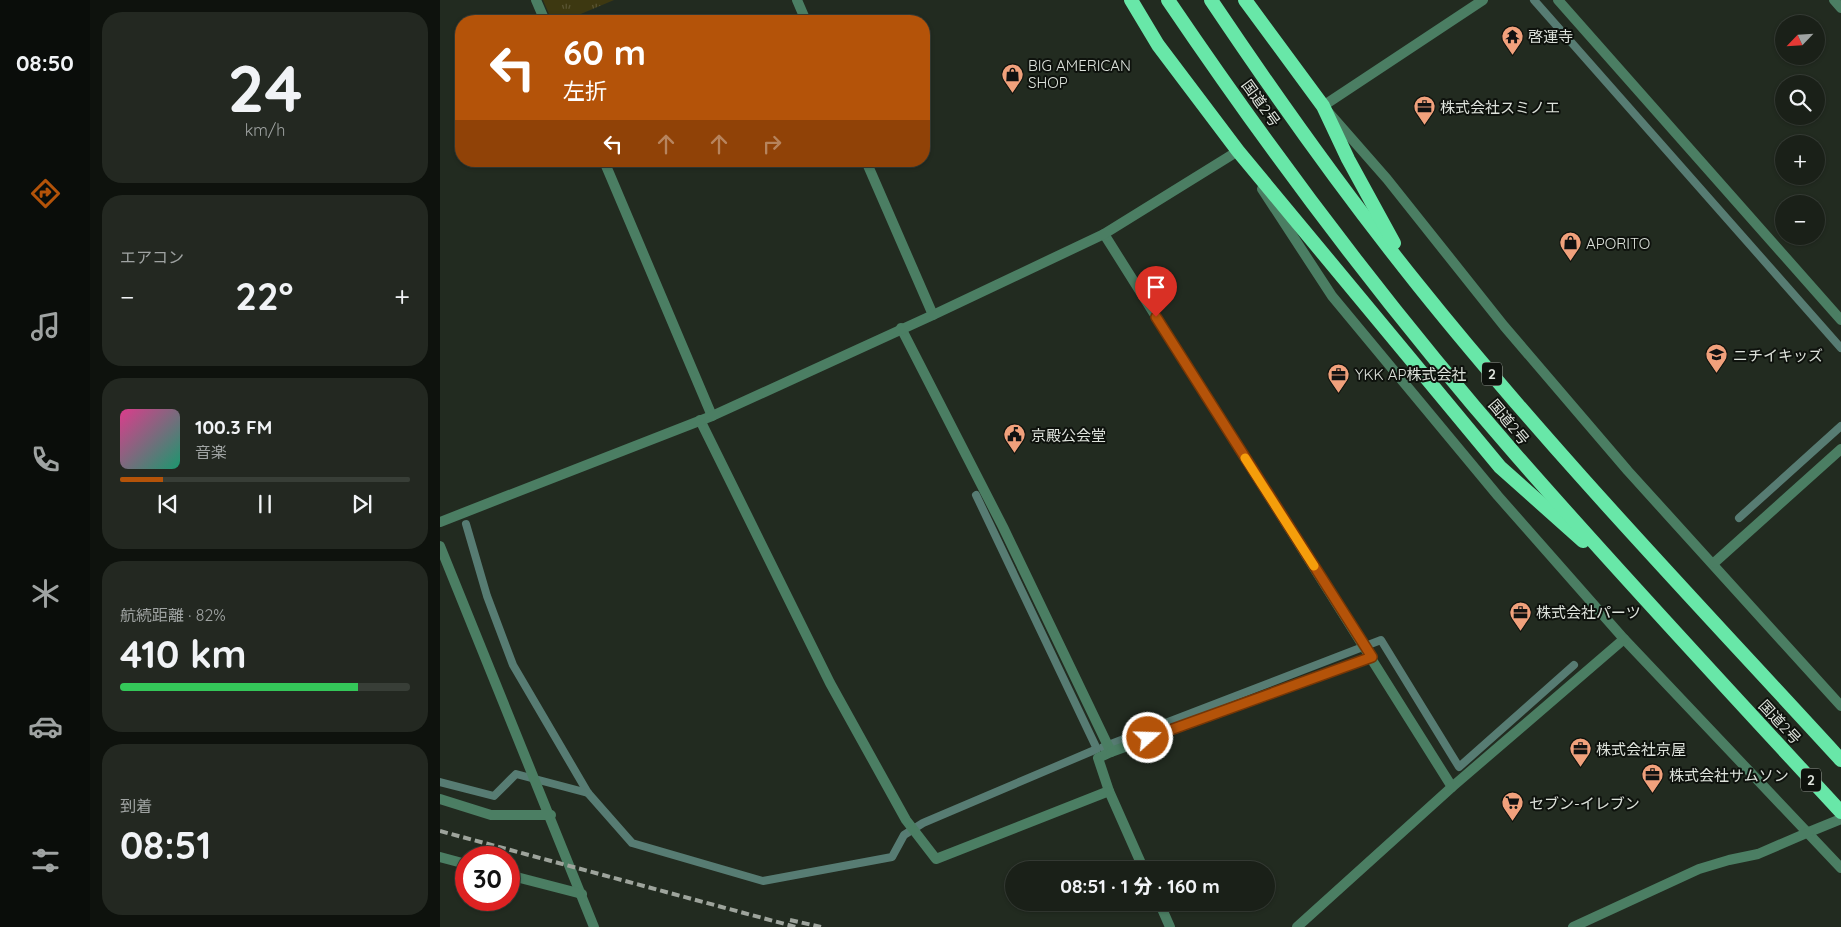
<!DOCTYPE html>
<html lang="ja">
<head>
<meta charset="utf-8">
<style>
	:root { --surface:#1a2018; --page:#232821; --text:#f1f3f6; --muted:#9fa3a2; --line:#383e37; --accent:#b45309 }
	body { margin:0; font-family:Quicksand,"Noto Sans JP",sans-serif; background:var(--page); color:var(--text); height:100vh; display:flex; flex-direction:column; font-size:19px; white-space:nowrap }
	* { box-sizing:border-box; margin:0 }
	p { font-size:16px; color:var(--muted) }
	.icon { flex:none; width:28px; height:28px; fill:none; stroke:currentColor; stroke-width:2; stroke-linecap:round; stroke-linejoin:round }
	.map { position:relative; flex:1; overflow:hidden }
	.details { display:flex; flex-direction:column; gap:12px; padding:12px; background:#0e120d; width:350px }
	.details>* { flex:none }
	.top-card { position:absolute; left:15px; top:15px; width:475px; height:152px; border-radius:20px; box-shadow:0 1px 4px #0004,0 0 0 1px var(--line); background:#b45309; color:#fff; overflow:hidden }
	.needle { width:32px; rotate:245deg }
	.controls { position:absolute; left:1335px; top:15px; display:grid; gap:10px }
	.controls a { display:grid; place-items:center; width:50px; height:50px; border-radius:50%; background:var(--surface); box-shadow:0 1px 4px #0004,0 0 0 1px var(--line); font-size:25px }
	.speed { position:absolute; left:15px; top:846px; display:flex; gap:10px; font-size:25px; font-weight:700; text-align:center }
	.speed>* { display:grid; place-content:center; width:65px; height:65px; border-radius:50%; background:var(--surface); box-shadow:0 1px 4px #0004,0 0 0 1px var(--line); line-height:1 }
	.speed .limit { border:8px solid #d22; background:#fff; color:#111 }
	.pin { position:absolute; display:grid; place-items:center; width:42px; height:42px; color:#fff; margin:-51px -21px; border-radius:50% 50% 50% 0; rotate:-45deg; box-shadow:0 0 5px #0007 }
	.pin .icon { rotate:45deg }
	.me { position:absolute; width:55px; margin:-28px; rotate:70deg; stroke-linejoin:round; filter:drop-shadow(0 0 4px #0008) }
	.turn { display:flex; align-items:center; gap:18px; height:105px; padding:0 25px; font-size:22px }
	.turn .icon { width:65px; height:65px; stroke-width:2.5 }
	.turn b { display:block; font-size:35px; line-height:42px }
	.lanes { display:flex; align-items:center; height:48px; padding:0 25px; background:#0003; justify-content:center; gap:25px; direction:ltr }
	.lanes .off { opacity:.35 }
	.big { font-size:38px; font-weight:800; line-height:1.1 }
	.details .widget { flex:1; display:flex; flex-direction:column; justify-content:center; gap:8px; min-width:0; padding:0 18px; border-radius:20px; background:var(--page) }
	.details .dial { align-items:center; gap:0 }
	.dial b { font-size:65px; line-height:1 }
	.song { display:flex; align-items:center; gap:15px }
	.cover { width:60px; height:60px; border-radius:8px; background:linear-gradient(135deg,hsl(330 70% 55%),hsl(160 70% 35%)) }
	.played { height:5px; border-radius:2px; background:linear-gradient(90deg,var(--accent) 15%,var(--line) 15%) }
	.keys { display:flex; justify-content:space-around; direction:ltr }
	.heat { display:flex; justify-content:space-between; align-items:center; font-size:28px; direction:ltr }
	.charge { height:8px; border-radius:4px; background:linear-gradient(90deg,#34c759 82%,var(--line) 0) }
	.trip { position:absolute; left:565px; top:861px; width:270px; height:50px; border-radius:25px; background:var(--surface); box-shadow:0 1px 4px #0004,0 0 0 1px var(--line); font-weight:800; line-height:50px; text-align:center }
	main { display:flex; flex:1; min-height:0 }
	.dock { display:flex; flex-direction:column; width:90px; justify-content:space-around; align-items:center; background:#0a0d0a; color:var(--muted) }
	.dock .icon { width:35px; height:35px }
	.dock .on { color:var(--accent) }
	.dock b { font-size:22px; color:var(--text) }
	.map>svg:first-child { display:block }
	.grass { fill:url(#grass-tufts) }
	.lines { fill:none; stroke-linecap:round; stroke-linejoin:round }
	.stream { stroke:#577c73; stroke-width:8 }
	.minor { stroke:#4b7e63; stroke-width:10 }
	.tertiary { stroke:#4b7e63; stroke-width:10 }
	.trunk { stroke:#68e7a8; stroke-width:14 }
	.rail { stroke:#9ea49c; stroke-width:4; stroke-dasharray:8 4; stroke-linecap:butt }
	.route-casing { stroke:#753606; stroke-width:12 }
	.route { stroke:#b45309; stroke-width:9 }
	.slow { stroke:#f59e0b; stroke-width:9 }
	.labels { text-anchor:middle; dominant-baseline:central; stroke-width:4; stroke-linejoin:round; paint-order:stroke }
	.shield { fill:#0e120d; stroke:#9fa49d; stroke-width:1 }
	.shield-label { font-size:14px; font-weight:bold; fill:#dde2db }
	.poi-label { font-size:15px; fill:#dde2db; stroke:#0e120d; text-anchor:start }
	.street-label { font-size:15px; fill:#dde2db; stroke:#0e120d }
</style>
</head>
<body>
<main>
<nav class="dock">
<b>08:50</b>
<svg class="icon on" aria-label="directions" viewBox="0 0 24 24"><path d="M12 3l9 9-9 9-9-9zM9 14v-3h6M13 9l2 2-2 2"/></svg>
<svg class="icon" aria-label="music" viewBox="0 0 24 24"><path d="M9 18V5l10-2v13"/><circle cx="6" cy="18" r="3"/><circle cx="16" cy="16" r="3"/></svg>
<svg class="icon" aria-label="phone" viewBox="0 0 24 24"><path d="M5 4h4l2 5-3 2q2 4 5 5l2-3 5 2v4C11 20 4 13 5 4z"/></svg>
<svg class="icon" aria-label="climate" viewBox="0 0 24 24"><path d="M12 3v18M4 7l16 10M4 17L20 7"/></svg>
<svg class="icon" aria-label="car" viewBox="0 0 24 24"><path d="M5 17H2v-5l4-1 3-4h7l3 4 3 1v5h-3M9 17h6M6 11h13"/><circle cx="7" cy="17" r="2"/><circle cx="17" cy="17" r="2"/></svg>
<svg class="icon" aria-label="filters" viewBox="0 0 24 24"><path d="M4 7h16M4 17h16"/><circle cx="9" cy="7" r="2"/><circle cx="15" cy="17" r="2"/></svg>
</nav>
<section class="details">
<div class="widget dial"><b>24</b><p>km/h</p></div>
<div class="widget"><p>エアコン</p>
<div class="heat"><a>−</a><b class="big">22°</b><a>+</a></div>
</div>
<div class="widget">
<div class="song"><i class="cover"></i><div><b>100.3 FM</b><p>音楽</p></div></div>
<div class="played"></div>
<div class="keys"><svg class="icon" aria-label="previous" viewBox="0 0 24 24"><path d="M18 5L8 12l10 7zM5 5v14"/></svg><svg class="icon" aria-label="pause" viewBox="0 0 24 24"><path d="M8 5v14M16 5v14"/></svg><svg class="icon" aria-label="next" viewBox="0 0 24 24"><path d="M6 5l10 7-10 7zM19 5v14"/></svg></div>
</div>
<div class="widget"><p>航続距離 · 82%</p><b class="big">410 km</b><div class="charge"></div></div>
<div class="widget"><p>到着</p><b class="big">08:51</b></div>
</section>
<div class="map">
<svg width="1401" height="927" viewBox="0 0 1401 927">
	<defs>
		<pattern id="grass-tufts" width="24" height="20" patternUnits="userSpaceOnUse" patternTransform="scale(1.25)"><rect width="24" height="20" fill="#3d3811"/><path d="M3 7l-1-3M5 7V3M7 7l1-3M15 17l-1-3M17 17v-4M19 17l1-3" fill="none" stroke="#595433"/></pattern>
	</defs>
	<rect width="100%" height="100%" fill="#222b20"/>
	<!-- grass -->
	<path class="grass" d="M103 0H174L124 21H112Z"/>
	<g class="lines">
		<!-- stream -->
		<g class="stream">
			<path d="M1094 0 1401 348"/>
			<path d="M1299 518 1401 426"/>
			<path d="M26 524 47 596 73 665 148 793 192 843 323 881 452 857 464 835 483 823 657 749 536 495"/>
			<path d="M663 747 941 640 1019 767 1134 665"/>
			<path d="M0 782 54 796 76 774 148 793"/>
		</g>
		<!-- minor -->
		<g class="minor">
			<path d="M96 0 105 21"/>
			<path d="M357 0 366 21"/>
			<path d="M1043 0 883 106 947 179 1064 326 1188 471 1401 706"/>
			<path d="M1118 0 1401 320"/>
			<path d="M1394 0 1401 8"/>
			<path d="M164 161 272 416"/>
			<path d="M426 161 493 315"/>
			<path d="M822 189 892 296 1058 496 1184 639 1401 868"/>
			<path d="M664 234 1012 787"/>
			<path d="M461 328 563 527 671 752 658 758 669 791 704 870"/>
			<path d="M260 420 390 683 466 820 496 859 669 791"/>
			<path d="M0 522 272 416 493 315 664 234 798 151 801 156"/>
			<path d="M0 546 154 927"/>
			<path d="M1274 563 1401 449"/>
			<path d="M671 752 932 657"/>
			<path d="M0 799 51 815H111"/>
			<path d="M1369 832 1401 819"/>
			<path d="M0 857 26 864"/>
			<path d="M69 875 142 894"/>
			<path d="M719 902 730 927"/>
			<path d="M857 927 1012 787 1184 639"/>
		</g>
		<!-- tertiary -->
		<path class="tertiary" d="M1133 927 1259 869 1289 860 1318 854 1369 832"/>
		<!-- trunk -->
		<g class="trunk">
			<path d="M691 0 718 45 798 151 1060 467 1143 541"/>
			<path d="M728 0C835 158 951 312 1076 455 1182 576 1292 694 1401 812"/>
			<path d="M771 0C836 97 905 194 978 285 1111 451 1258 604 1401 760"/>
			<path d="M805 0 883 106 908 159 954 243"/>
		</g>
		<!-- rail -->
		<g class="rail">
			<path d="M0 831 356 927"/>
			<path d="M350 920 381 927"/>
		</g>
	</g>
	<g class="lines">
		<defs>
			<path id="route" d="M708 738 932 657 716 317"/>
		</defs>
		<!-- route casing -->
		<use href="#route" class="route-casing"/>
		<!-- route -->
		<use href="#route" class="route"/>
		<!-- slow -->
		<path class="slow" d="M805 458 874 566"/>
	</g>
	<!-- icons -->
	<defs>
		<symbol id="temple-pin" viewBox="-11 -11 22 30"><path d="M0 17L-7.5 6A9.5 9.5 0 1 1 7.5 6Z" fill="#f1a17c" stroke="#0e120d"/><path d="M0-6L5-2H3V0L6.5 2.5H4V6H1.5V3h-3V6H-4V2.5H-6.5L-3 0V-2H-5Z" fill="#111"/></symbol>
		<symbol id="shop-pin" viewBox="-11 -11 22 30"><path d="M0 17L-7.5 6A9.5 9.5 0 1 1 7.5 6Z" fill="#f1a17c" stroke="#0e120d"/><path d="M-5-2.5h2.3a2.7 3.5 0 0 1 5.4 0H5L5.5 6h-11ZM-1.5-2.5h3a1.5 2.3 0 0 0-3 0Z" fill="#111"/></symbol>
		<symbol id="office-pin" viewBox="-11 -11 22 30"><path d="M0 17L-7.5 6A9.5 9.5 0 1 1 7.5 6Z" fill="#f1a17c" stroke="#0e120d"/><path d="M-6-3h4V-5.5h4V-3h4V5H-6ZM-1-4.5V-3h2v-1.5ZM-6 0V1H6V0Z" fill="#111"/></symbol>
		<symbol id="school-pin" viewBox="-11 -11 22 30"><path d="M0 17L-7.5 6A9.5 9.5 0 1 1 7.5 6Z" fill="#f1a17c" stroke="#0e120d"/><path d="M0-5L7-2L0 1L-7-2ZM-4 1L0 2.5L4 1V4Q0 6-4 4Z" fill="#111"/></symbol>
		<symbol id="civic-pin" viewBox="-11 -11 22 30"><path d="M0 17L-7.5 6A9.5 9.5 0 1 1 7.5 6Z" fill="#f1a17c" stroke="#0e120d"/><path d="M-.6-6.5H3V-4.5H.6V-3L4-1V1h2V6H-6V1h2V-1L-.6-3ZM-1.2 2.5V6h2.4V2.5Z" fill="#111"/></symbol>
		<symbol id="supermarket-pin" viewBox="-11 -11 22 30"><path d="M0 17L-7.5 6A9.5 9.5 0 1 1 7.5 6Z" fill="#f1a17c" stroke="#0e120d"/><path d="M-6-5.5h2.5l.6 2H6L4.5 2H-2.5L-4.4-4H-6ZM-1.5 3.2a1.3 1.3 0 1 0 .1 0ZM3 3.2a1.3 1.3 0 1 0 .1 0Z" fill="#111"/></symbol>
	</defs>
	<g fill-rule="evenodd">
		<use href="#temple-pin" x="1060" y="24" width="25" height="34"/>
		<use href="#shop-pin" x="560" y="62" width="25" height="34"/>
		<use href="#office-pin" x="972" y="94" width="25" height="34"/>
		<use href="#shop-pin" x="1118" y="230" width="25" height="34"/>
		<use href="#school-pin" x="1264" y="342" width="25" height="34"/>
		<use href="#office-pin" x="886" y="362" width="25" height="34"/>
		<use href="#civic-pin" x="562" y="422" width="25" height="34"/>
		<use href="#office-pin" x="1068" y="600" width="25" height="34"/>
		<use href="#office-pin" x="1128" y="736" width="25" height="34"/>
		<use href="#office-pin" x="1200" y="762" width="25" height="34"/>
		<use href="#supermarket-pin" x="1060" y="790" width="25" height="34"/>
	</g>
	<g class="labels">
		<!-- shield labels -->
		<g class="shield">
			<rect x="1042" y="362.5" width="20" height="23" rx="4"/>
			<rect x="1361" y="768.5" width="20" height="23" rx="4"/>
		</g>
		<g class="shield-label">
			<text x="1052" y="374">2</text>
			<text x="1371" y="780">2</text>
		</g>
		<!-- poi labels -->
		<g class="poi-label">
			<text x="1088" y="36">啓運寺</text>
			<text x="588" y="65">BIG AMERICAN<tspan x="588" dy="17">SHOP</tspan></text>
			<text x="1000" y="107">株式会社スミノエ</text>
			<text x="1146" y="243">APORITO</text>
			<text x="1293" y="355">ニチイキッズ</text>
			<text x="915" y="374">YKK AP株式会社</text>
			<text x="591" y="435">京殿公会堂</text>
			<text x="1096" y="612">株式会社パーツ</text>
			<text x="1156" y="749">株式会社京屋</text>
			<text x="1229" y="775">株式会社サムソン</text>
			<text x="1089" y="803">セブン-イレブン</text>
		</g>
		<!-- street labels -->
		<g class="street-label">
			<text transform="translate(821 103) rotate(54)">国道2号</text>
			<text transform="translate(1069 422) rotate(50)">国道2号</text>
			<text transform="translate(1340 722) rotate(47)">国道2号</text>
		</g>
	</g>
</svg>
<div class="controls">
<a><svg class="needle" viewBox="-14 -14 28 28"><path d="M0-13l5 13h-10z" fill="#e53935"/><path d="M0 13l5-13h-10z" fill="#9fa3a2"/></svg></a>
<a><svg class="icon" aria-label="search" viewBox="0 0 24 24"><circle cx="10" cy="10" r="6"/><path d="M15 15l6 6"/></svg></a>
<a>+</a>
<a>−</a>
</div>
<div class="speed"><div class="limit">30</div></div>
<div class="pin" style="left:716px;top:317px;background:#d93025"><svg class="icon" aria-label="arrive" viewBox="0 0 24 24"><path d="M6 21V4h12l-3 4 3 4H6"/></svg></div>
<svg class="me" style="left:708px;top:738px" viewBox="-20 -20 40 40"><circle r="17" fill="#b45309" stroke="#fff" stroke-width="3"/><path d="M0-11L8 9 0 5-8 9z" fill="#fff"/></svg>
<div class="trip">08:51 · 1 分 · 160 m</div>
<div class="top-card">
<div class="turn"><svg class="icon" aria-label="left" viewBox="0 0 24 24"><path d="M17 20v-9H6M10 6l-5 5 5 5"/></svg><div><b>60 m</b>左折</div></div>
<div class="lanes"><svg class="icon" aria-label="left" viewBox="0 0 24 24"><path d="M17 20v-9H6M10 6l-5 5 5 5"/></svg><svg class="icon off" aria-label="ahead" viewBox="0 0 24 24"><path d="M12 20V5M6 11l6-6 6 6"/></svg><svg class="icon off" aria-label="ahead" viewBox="0 0 24 24"><path d="M12 20V5M6 11l6-6 6 6"/></svg><svg class="icon off" aria-label="right" viewBox="0 0 24 24"><path d="M7 20v-9h11M14 6l5 5-5 5"/></svg></div>
</div>
</div>
</main>
</body>
</html>
